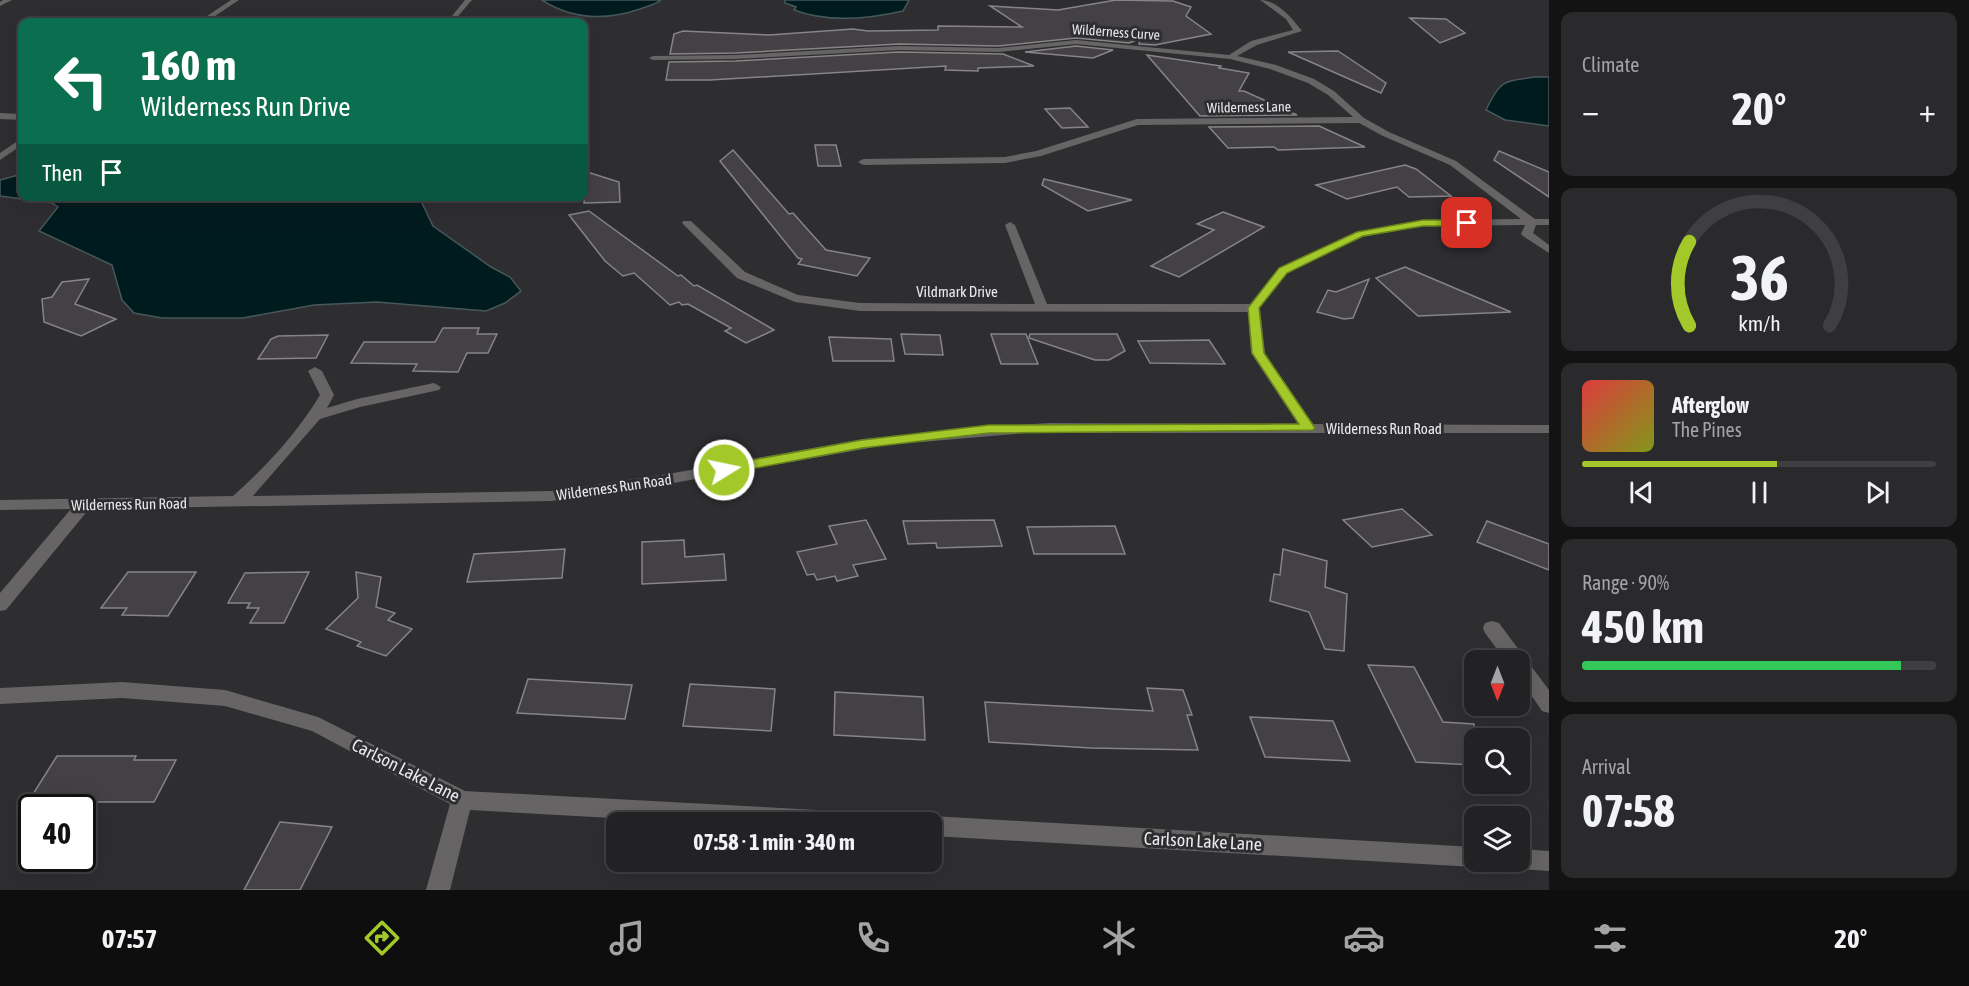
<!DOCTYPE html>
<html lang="en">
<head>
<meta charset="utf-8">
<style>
	:root { --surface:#222224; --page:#2a2a2c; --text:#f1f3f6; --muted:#a2a4a6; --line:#3f3f41; --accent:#a2c929 }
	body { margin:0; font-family:"Asap Condensed",sans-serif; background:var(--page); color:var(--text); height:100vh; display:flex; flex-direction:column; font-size:22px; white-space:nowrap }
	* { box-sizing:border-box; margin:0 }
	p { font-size:20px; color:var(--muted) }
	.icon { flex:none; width:33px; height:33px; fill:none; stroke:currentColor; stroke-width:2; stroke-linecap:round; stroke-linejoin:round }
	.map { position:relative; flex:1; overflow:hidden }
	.drawer { display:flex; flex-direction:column; gap:12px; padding:12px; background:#131314; width:420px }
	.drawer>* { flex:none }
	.banner { position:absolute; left:18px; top:18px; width:570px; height:183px; border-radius:12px; box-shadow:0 6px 24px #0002,0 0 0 2px var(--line); background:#0b6e4f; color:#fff; overflow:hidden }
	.needle { width:39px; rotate:180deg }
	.controls { position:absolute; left:1464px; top:650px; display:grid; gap:12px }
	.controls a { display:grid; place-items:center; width:66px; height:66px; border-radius:12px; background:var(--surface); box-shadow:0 6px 24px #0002,0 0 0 2px var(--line); font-size:30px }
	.speed { position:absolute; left:18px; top:794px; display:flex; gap:12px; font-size:30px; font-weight:700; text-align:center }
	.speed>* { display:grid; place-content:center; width:78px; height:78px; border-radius:50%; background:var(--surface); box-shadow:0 6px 24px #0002,0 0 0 2px var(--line); line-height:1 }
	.speed .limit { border:3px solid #111; border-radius:9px; background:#fff; color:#111 }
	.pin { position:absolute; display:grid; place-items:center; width:51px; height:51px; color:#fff; margin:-26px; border-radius:12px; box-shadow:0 3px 9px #0006 }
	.me { position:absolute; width:66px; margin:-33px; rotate:80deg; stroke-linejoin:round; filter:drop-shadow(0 0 4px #0008) }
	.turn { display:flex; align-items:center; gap:21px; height:126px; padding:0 24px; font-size:27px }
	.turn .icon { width:78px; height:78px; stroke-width:2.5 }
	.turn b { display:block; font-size:42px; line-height:51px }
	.then { display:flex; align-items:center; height:57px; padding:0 24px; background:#0003; gap:12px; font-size:22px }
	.big { font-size:45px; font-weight:700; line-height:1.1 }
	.drawer .card { flex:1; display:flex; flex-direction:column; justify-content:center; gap:9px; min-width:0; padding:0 21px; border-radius:12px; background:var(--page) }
	.drawer .dial { align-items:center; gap:0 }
	.dial svg { height:156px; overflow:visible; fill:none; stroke:var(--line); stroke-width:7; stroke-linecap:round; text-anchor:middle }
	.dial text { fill:var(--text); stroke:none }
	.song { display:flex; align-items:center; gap:18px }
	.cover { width:72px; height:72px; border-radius:9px; background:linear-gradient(135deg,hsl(0 70% 55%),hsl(70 70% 35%)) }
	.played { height:6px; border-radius:3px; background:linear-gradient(90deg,var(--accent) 55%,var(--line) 55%) }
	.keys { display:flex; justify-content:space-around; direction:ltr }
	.heat { display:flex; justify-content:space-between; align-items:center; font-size:33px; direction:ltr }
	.charge { height:9px; border-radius:4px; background:linear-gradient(90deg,#34c759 90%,var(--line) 0) }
	.trip { position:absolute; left:606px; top:812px; width:336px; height:60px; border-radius:12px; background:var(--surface); box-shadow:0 6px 24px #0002,0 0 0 2px var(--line); font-weight:700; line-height:60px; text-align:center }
	.menu { display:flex; height:96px; justify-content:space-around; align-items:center; background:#0e0e0e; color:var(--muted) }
	.menu .icon { width:42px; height:42px }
	.menu .on { color:var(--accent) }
	.menu b { font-size:27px; color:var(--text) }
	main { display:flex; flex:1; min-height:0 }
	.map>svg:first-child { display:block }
	.water { fill:#001b1e; stroke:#46585b; stroke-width:1.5 }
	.building { fill:#444144; stroke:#878487; stroke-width:1.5 }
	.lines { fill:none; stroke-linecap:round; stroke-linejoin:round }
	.minor { fill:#666465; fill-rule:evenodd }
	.route { fill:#a2c929; stroke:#69831b; stroke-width:1.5 }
	.labels { text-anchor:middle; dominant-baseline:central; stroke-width:6; stroke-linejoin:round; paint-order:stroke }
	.far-street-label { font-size:14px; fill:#e9e8ea; stroke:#2e2d30 }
	.street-label { font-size:15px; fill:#e9e8ea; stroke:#2e2d30 }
	.near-street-label { font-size:18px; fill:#e9e8ea; stroke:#2e2d30 }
</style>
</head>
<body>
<main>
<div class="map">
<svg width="1549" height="890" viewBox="0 0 1549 890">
	<rect width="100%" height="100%" fill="#2e2d30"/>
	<!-- water -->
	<g class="water">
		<path d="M542 0H661C655 5 647 6 640 9 605 21 573 20 542 0Z"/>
		<path d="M785 0H909L903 11C868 19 828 23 794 10L796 7 785 3Z"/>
		<path d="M1535 77H1549V126L1505 120 1486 110C1501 79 1503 82 1535 77Z"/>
		<path d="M22 174V196L419 197 433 226 491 267 510 277 521 291 505 303 486 311 377 302 314 305 243 318H162L134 313 122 300 112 265 39 231 58 207 52 203 0 196V180Z"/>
	</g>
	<!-- building -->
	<g class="building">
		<path d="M1116 0 1173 1 1191 7 1186 16 1211 34 1155 45 1139 44 1140 39 1129 43 1076 38 998 46 899 44 735 53 670 54 674 34 683 31 769 35 853 29 868 31 938 30V26L1022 27 990 6 1058 10Z"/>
		<path d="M1410 18 1446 19 1465 33 1440 43Z"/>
		<path d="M1076 46 1113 50 1093 58 1025 52Z"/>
		<path d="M1338 51 1386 83 1381 93 1288 52Z"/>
		<path d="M899 52 1003 54 1034 66 978 68V71L945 70 946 66 710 80H666L669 62 735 61Z"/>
		<path d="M1147 55 1221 66 1219 68 1249 73 1239 91H1244L1297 115 1200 116Z"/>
		<path d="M1070 108 1088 127 1062 128 1045 109Z"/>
		<path d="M1319 126 1365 147 1278 150 1274 147 1228 148 1209 127Z"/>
		<path d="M815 145H836L841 166H818Z"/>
		<path d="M733 150 789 214 793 213 826 250 870 258 857 276 798 264 802 259 798 258 720 161Z"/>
		<path d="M1499 151 1549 172V197L1494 160Z"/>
		<path d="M1405 165 1416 169 1451 196 1409 197 1397 187 1347 199 1316 185Z"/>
		<path d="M584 171 619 182 620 202 584 203Z"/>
		<path d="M1044 179 1132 200 1088 211 1042 185Z"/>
		<path d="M589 211 678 276 681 275 694 286 697 285 774 330 746 343 725 331 731 328 688 304 682 305 679 302 670 305 634 273 623 276 605 261 569 215Z"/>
		<path d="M1223 212 1264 227 1179 277 1151 266 1214 230 1197 224Z"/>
		<path d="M1405 267 1511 312 1418 316 1376 278Z"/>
		<path d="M89 279 75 304 116 319 81 336 44 322 42 299 52 297 62 282Z"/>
		<path d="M1369 279 1353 318 1344 319 1317 312 1328 290 1336 292Z"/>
		<path d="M443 328H479L477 334H497L488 353H467L458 372 413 371 417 364 351 363 364 342H435Z"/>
		<path d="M901 334 940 335 943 355 905 354Z"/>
		<path d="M991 334H1026L1038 364H1001Z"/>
		<path d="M1030 334H1117L1125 351 1109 360H1095L1029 338Z"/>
		<path d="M328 335 316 358 258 359 271 339 278 336Z"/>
		<path d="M829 337 891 339 894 361H833Z"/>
		<path d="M1209 340 1225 364 1150 363 1138 341Z"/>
		<path d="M1402 509 1432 535 1372 547 1343 520Z"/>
		<path d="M866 520 886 559 853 565 858 576 837 581 835 576 817 580 814 574 807 575 797 552 837 544 829 526Z"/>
		<path d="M994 520 1002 546 937 548 936 543 908 544 903 521Z"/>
		<path d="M1487 521 1549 544V570L1477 542Z"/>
		<path d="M1115 526 1125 554H1034L1027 527Z"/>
		<path d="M684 540 685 557 724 554 726 580 642 584V542Z"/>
		<path d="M565 549 562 578 467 582 474 554Z"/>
		<path d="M1283 549 1327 561 1325 587 1347 594 1344 651 1325 649 1309 612 1270 601 1274 574 1280 575Z"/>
		<path d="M128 572H196L168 616 122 615 127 608H101Z"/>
		<path d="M309 572 284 623H250L259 608H247L250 603H228L245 573Z"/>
		<path d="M356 572 381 577 376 607 395 613 388 620 412 629 386 656 357 646 361 642 326 629 358 598Z"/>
		<path d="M1368 665 1414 667 1443 722 1474 724V765L1416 762Z"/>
		<path d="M528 679 632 685 625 719 517 713Z"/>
		<path d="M690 684 775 689 771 731 683 726Z"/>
		<path d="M1147 688 1183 690 1192 715H1187L1198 750 1091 748 989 742 985 702 1153 711Z"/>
		<path d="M835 692 923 697 925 740 834 735Z"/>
		<path d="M1250 717 1333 721 1350 761 1265 757Z"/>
		<path d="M57 756H136L134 760H176L154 802H28Z"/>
		<path d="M280 822 332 827 300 890H244Z"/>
	</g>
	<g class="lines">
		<!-- minor -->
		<g class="minor">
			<path d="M3 0H12L0 6V2Z"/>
			<path d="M231 0H239L206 22H198Z"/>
			<path d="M465 0H472L453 22H447Z"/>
			<path d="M1260 0C1277 0 1292 18 1302 31L1257 45 1237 56 1276 65 1314 79 1334 91 1364 118 1389 132 1456 161 1535 219H1549V225H1536L1533 233 1549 245V253L1523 236 1521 234 1525 225 1423 226 1363 237 1287 272 1260 308 1265 353 1313 424 1549 425V433H1026L886 445 668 484 551 501 89 509 6 610 0 611V593L71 509 0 510V500L233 496C265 468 298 432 320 395L308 371 315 367 322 371 334 395 327 408 357 399 434 383 441 387 439 390 360 407 320 419 253 496 551 491 668 474 863 439 979 427 1049 423 1298 424 1251 353 1248 312 860 311 795 302 737 278 682 223 683 221H691L745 272 798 295 860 303 1035 304 1005 225 1010 222 1015 225 1047 304H1250L1279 268 1356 232 1423 220 1521 219 1450 165 1383 136 1359 123 1138 125 1041 156 1005 163 863 165 858 162 863 159 1005 157 1036 151 1137 119 1353 117 1328 95 1308 83 1270 69 1230 59 1076 44 998 52 899 50 735 59 653 60 649 58 653 56 735 55 899 46 998 48 1076 40 1229 55 1251 41 1293 30 1286 19Z"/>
			<path d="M0 113 22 114V120L0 119Z"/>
			<path d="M22 138V145L0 160V153Z"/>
			<path d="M1492 621 1499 623 1549 690V713L1542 711 1520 679V660H1505L1485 633 1483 628 1485 623Z"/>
			<path d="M122 682 225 690 318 717 465 791 855 812 863 815 866 822H684L470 810 450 890H426L450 804 312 731 225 706 122 698 0 704V688Z"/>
			<path d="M932 816 1474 847V861H1484L1482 864 1474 867 932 836V822H923Z"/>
			<path d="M1520 849 1549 851V871L1520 869 1512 866 1510 861H1520Z"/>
		</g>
	</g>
	<!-- route -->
	<path class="route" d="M1423 220H1467L1471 223 1467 226H1423L1363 236 1287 273 1259 308 1264 353 1315 428 1313 430 989 433 862 448 724 474 717 470 724 465 862 440 989 425 1299 424 1252 353 1248 308 1279 268 1357 232Z"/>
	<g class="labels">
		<!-- far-street labels -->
		<g class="far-street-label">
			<text transform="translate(1116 32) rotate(4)">Wilderness Curve</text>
			<text transform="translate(1249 107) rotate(-1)">Wilderness Lane</text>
		</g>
		<!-- street labels -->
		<g class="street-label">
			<text x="957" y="291">Vildmark Drive</text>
			<text x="1384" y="428">Wilderness Run Road</text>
			<text transform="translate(614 487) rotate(-8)">Wilderness Run Road</text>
			<text transform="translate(129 504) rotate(-1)">Wilderness Run Road</text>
		</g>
		<!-- near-street labels -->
		<g class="near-street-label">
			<text transform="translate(406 770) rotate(27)">Carlson Lake Lane</text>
			<text transform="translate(1203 841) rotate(3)">Carlson Lake Lane</text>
		</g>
	</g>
</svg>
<div class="controls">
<a><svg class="needle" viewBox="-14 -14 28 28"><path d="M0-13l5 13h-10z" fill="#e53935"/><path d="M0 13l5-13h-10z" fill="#a2a4a6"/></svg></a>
<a><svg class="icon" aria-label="search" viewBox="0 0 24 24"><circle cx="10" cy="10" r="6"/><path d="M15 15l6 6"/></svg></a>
<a><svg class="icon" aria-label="layers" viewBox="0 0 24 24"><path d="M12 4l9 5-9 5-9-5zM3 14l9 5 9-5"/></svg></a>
</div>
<div class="speed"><div class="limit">40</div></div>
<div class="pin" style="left:1467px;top:223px;background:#d93025"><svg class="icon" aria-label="arrive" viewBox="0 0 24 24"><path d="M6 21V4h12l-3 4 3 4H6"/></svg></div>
<svg class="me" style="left:724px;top:470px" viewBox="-20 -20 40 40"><circle r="17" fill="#a2c929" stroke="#fff" stroke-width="3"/><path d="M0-11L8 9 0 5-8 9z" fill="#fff"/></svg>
<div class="trip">07:58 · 1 min · 340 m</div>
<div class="banner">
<div class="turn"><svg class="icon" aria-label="left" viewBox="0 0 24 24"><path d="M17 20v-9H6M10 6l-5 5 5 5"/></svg><div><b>160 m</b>Wilderness Run Drive</div></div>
<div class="then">Then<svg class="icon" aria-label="arrive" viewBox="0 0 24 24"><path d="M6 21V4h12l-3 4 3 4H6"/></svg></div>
</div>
</div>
<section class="drawer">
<div class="card"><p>Climate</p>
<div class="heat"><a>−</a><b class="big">20°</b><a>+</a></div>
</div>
<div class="card dial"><svg viewBox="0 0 100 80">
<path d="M14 69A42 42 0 1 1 86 69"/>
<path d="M14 69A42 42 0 0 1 14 26" stroke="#a2c929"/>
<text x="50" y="56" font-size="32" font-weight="700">36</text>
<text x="50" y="72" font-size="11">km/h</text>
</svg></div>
<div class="card">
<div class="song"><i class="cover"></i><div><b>Afterglow</b><p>The Pines</p></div></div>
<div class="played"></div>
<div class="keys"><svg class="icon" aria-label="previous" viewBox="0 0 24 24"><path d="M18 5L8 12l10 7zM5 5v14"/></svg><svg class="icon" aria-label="pause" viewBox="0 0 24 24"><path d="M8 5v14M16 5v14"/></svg><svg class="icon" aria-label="next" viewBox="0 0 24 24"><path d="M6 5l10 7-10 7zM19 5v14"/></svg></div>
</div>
<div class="card"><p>Range · 90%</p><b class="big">450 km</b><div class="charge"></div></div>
<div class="card"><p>Arrival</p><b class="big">07:58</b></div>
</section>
</main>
<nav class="menu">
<b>07:57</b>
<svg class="icon on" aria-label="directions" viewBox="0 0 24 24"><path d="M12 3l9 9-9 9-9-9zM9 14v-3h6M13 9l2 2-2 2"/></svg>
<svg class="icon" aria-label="music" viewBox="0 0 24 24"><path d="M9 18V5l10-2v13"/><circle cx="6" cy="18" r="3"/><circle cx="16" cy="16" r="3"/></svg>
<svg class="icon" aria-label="phone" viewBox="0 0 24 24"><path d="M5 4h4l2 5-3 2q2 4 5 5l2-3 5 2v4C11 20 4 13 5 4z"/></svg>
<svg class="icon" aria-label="climate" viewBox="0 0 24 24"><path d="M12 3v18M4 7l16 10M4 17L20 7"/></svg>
<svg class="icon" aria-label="car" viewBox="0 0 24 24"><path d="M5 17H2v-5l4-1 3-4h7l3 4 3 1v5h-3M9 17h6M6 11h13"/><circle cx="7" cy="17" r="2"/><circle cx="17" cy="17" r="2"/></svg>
<svg class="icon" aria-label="filters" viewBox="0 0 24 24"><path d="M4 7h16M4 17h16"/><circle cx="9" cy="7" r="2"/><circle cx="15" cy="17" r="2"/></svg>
<b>20°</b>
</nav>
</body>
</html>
